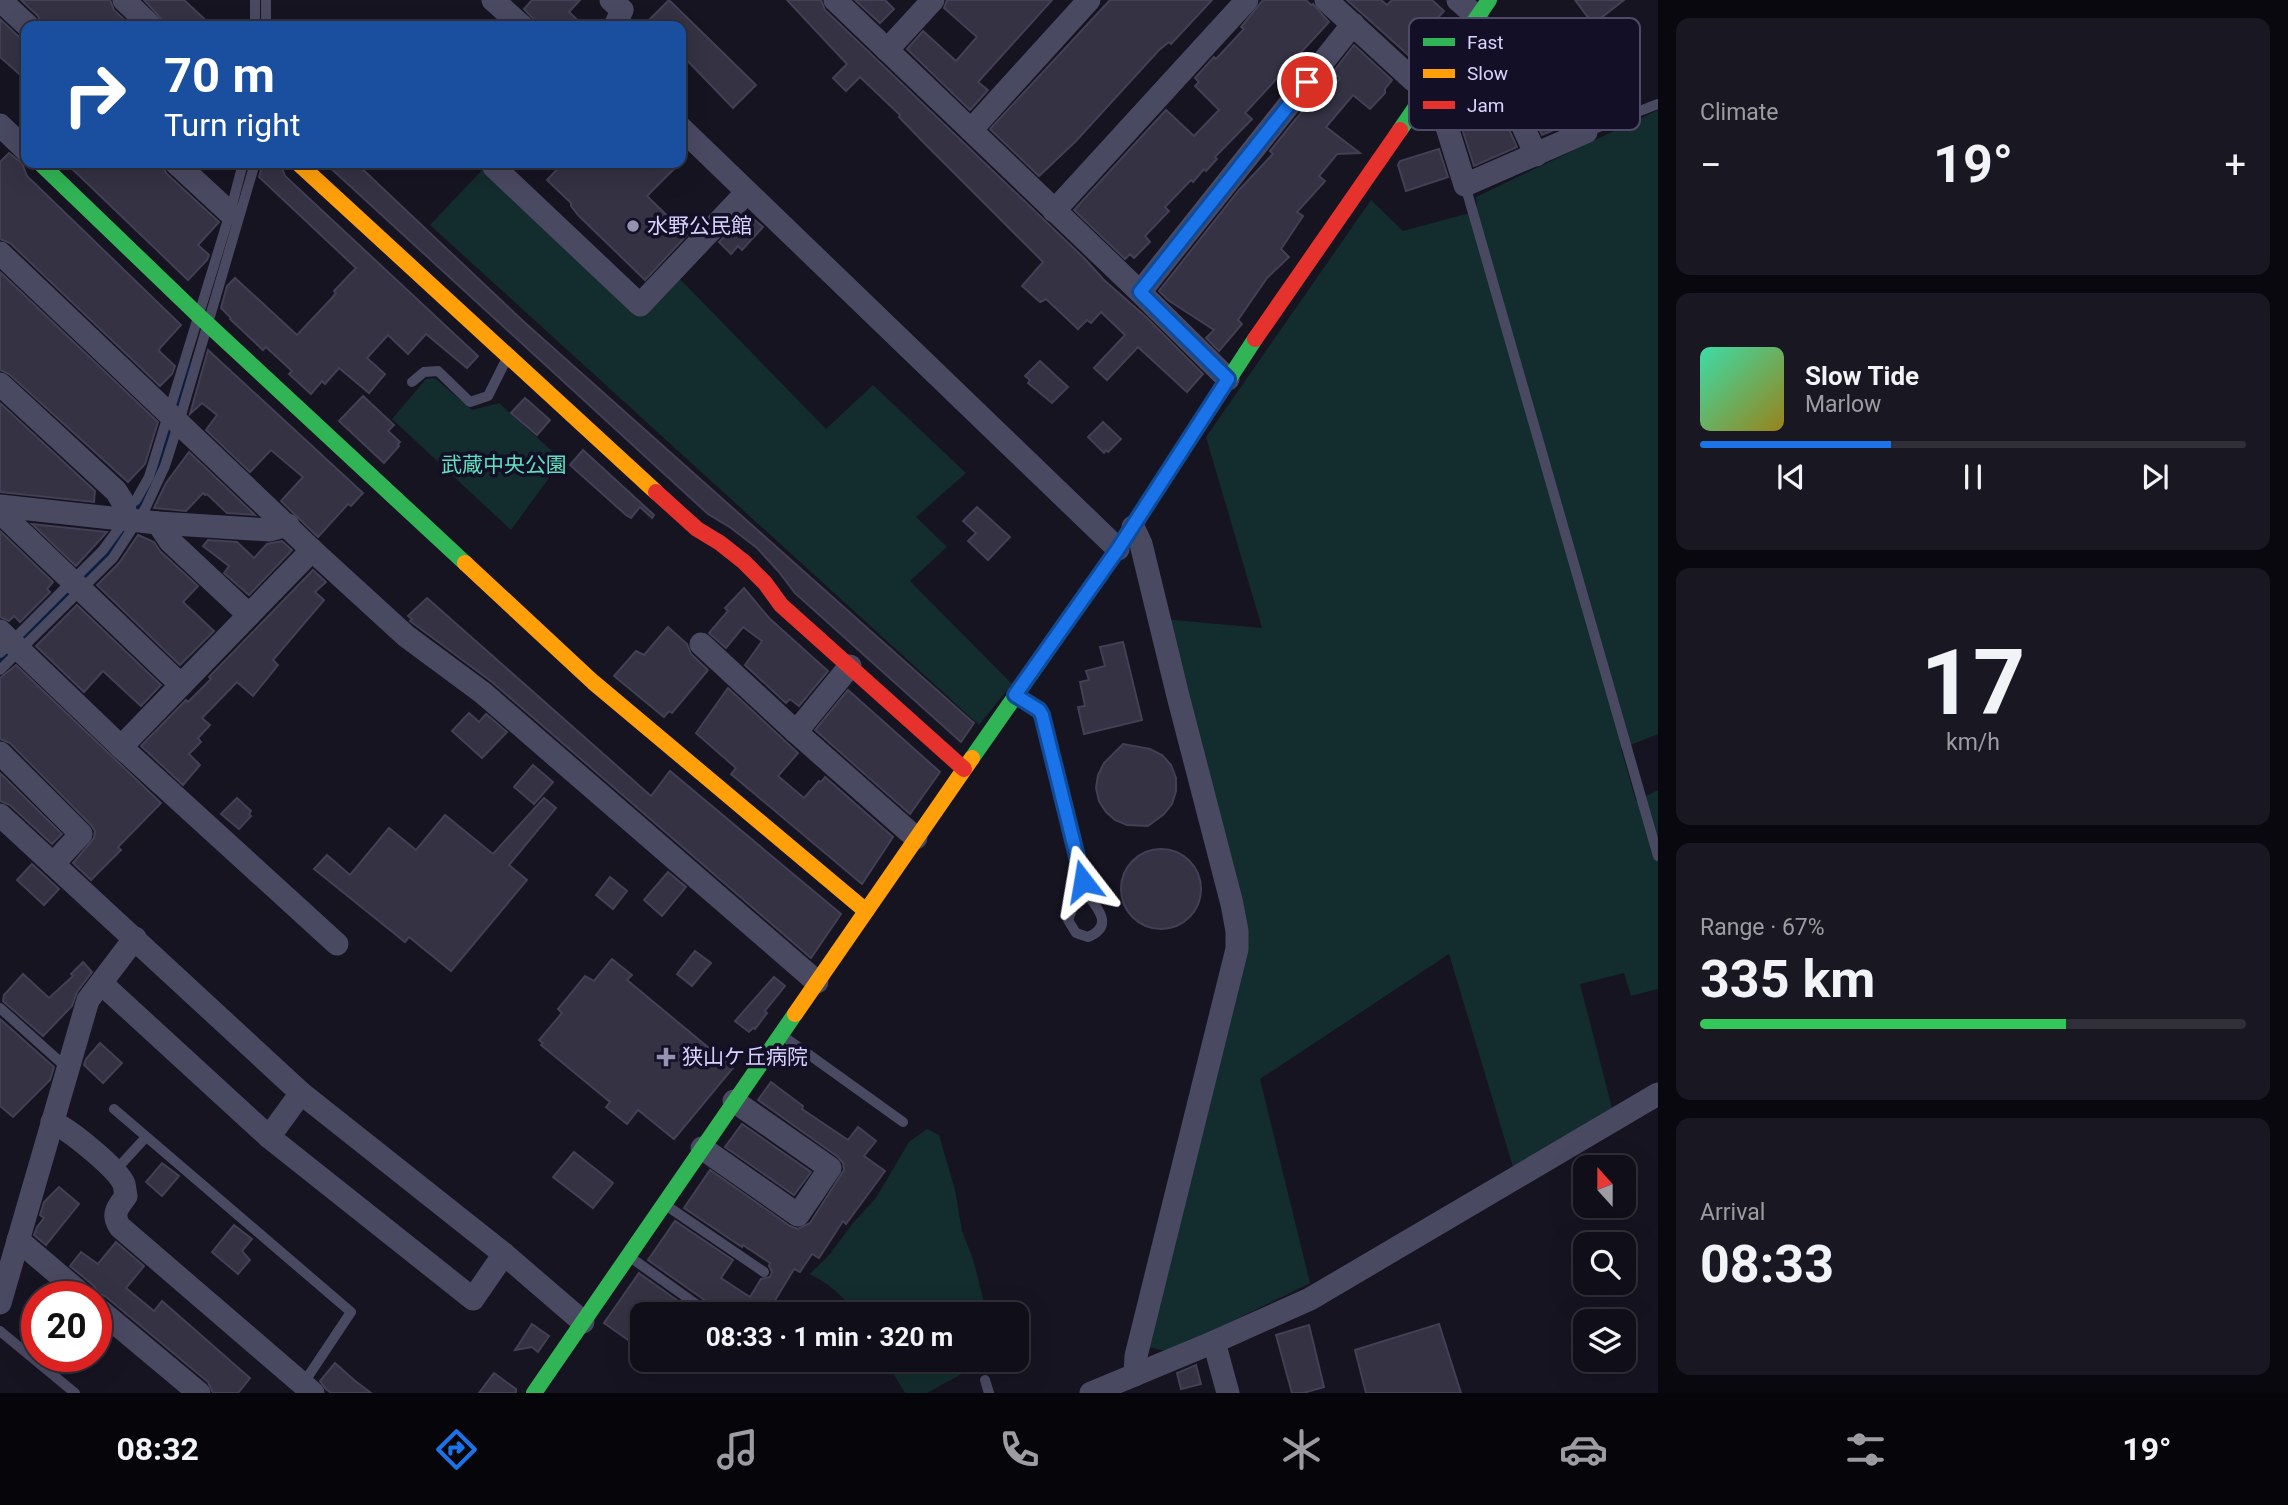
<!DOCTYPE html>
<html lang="en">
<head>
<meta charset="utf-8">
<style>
	:root { --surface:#100f19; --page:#191822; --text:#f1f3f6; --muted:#9c9ca2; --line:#302f38; --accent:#1a73e8 }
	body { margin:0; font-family:Roboto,"Noto Sans JP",sans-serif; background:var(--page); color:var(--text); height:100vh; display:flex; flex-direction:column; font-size:26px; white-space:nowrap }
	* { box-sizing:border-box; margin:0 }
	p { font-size:23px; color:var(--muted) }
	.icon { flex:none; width:38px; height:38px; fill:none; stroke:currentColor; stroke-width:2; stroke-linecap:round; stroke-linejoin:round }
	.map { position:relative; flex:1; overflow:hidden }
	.sheet { display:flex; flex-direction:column; gap:18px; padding:18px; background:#09080e; width:630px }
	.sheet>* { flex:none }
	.hud { position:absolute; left:21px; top:21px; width:665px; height:147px; border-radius:14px; box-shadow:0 7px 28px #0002,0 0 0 2px var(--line); background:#1a4fa0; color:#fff; overflow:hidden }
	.needle { width:46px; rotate:339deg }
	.buttons { position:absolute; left:1573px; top:1155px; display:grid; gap:14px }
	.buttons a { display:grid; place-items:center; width:63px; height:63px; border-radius:14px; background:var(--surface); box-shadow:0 7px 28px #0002,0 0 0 2px var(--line); font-size:35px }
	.speed { position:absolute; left:21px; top:1281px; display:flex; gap:14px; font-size:35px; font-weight:700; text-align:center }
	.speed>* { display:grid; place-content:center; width:91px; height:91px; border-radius:50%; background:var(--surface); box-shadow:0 7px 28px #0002,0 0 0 2px var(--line); line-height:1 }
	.speed .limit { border:10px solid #d22; background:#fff; color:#111 }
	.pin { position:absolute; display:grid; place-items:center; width:60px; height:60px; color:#fff; margin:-30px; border:4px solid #fff; border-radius:50%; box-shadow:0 2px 7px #0007 }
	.me { position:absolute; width:77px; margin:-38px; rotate:346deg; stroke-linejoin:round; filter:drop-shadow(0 0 5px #0008) }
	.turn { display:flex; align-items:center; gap:24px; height:147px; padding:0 28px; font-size:32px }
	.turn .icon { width:91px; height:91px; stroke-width:2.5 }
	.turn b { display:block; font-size:49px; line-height:60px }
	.big { font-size:52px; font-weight:700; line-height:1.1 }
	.sheet .card { flex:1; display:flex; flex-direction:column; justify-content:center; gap:10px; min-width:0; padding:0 24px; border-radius:14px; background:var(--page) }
	.sheet .dial { align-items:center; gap:0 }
	.dial b { font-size:91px; line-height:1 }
	.song { display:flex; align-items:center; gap:21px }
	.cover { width:84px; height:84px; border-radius:10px; background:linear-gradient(135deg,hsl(160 70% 55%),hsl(50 70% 35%)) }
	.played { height:7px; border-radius:4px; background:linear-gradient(90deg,var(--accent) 35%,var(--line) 35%) }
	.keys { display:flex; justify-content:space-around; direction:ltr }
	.heat { display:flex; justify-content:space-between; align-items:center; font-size:38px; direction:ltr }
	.charge { height:10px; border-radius:5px; background:linear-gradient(90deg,#34c759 67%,var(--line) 0) }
	.trip { position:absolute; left:630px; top:1302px; width:399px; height:70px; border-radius:14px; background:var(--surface); box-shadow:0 7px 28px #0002,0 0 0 2px var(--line); font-weight:700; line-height:70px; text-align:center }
	.dock { display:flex; height:112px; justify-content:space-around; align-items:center; background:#06060a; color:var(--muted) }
	.dock .icon { width:49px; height:49px }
	.dock .current { color:var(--accent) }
	.dock b { font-size:32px; color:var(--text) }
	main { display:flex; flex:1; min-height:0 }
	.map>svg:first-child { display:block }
	.green { fill:#132c2d }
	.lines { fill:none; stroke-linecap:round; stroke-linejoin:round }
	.stream { stroke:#0b1e41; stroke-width:6 }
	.building { fill:#343243; stroke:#433f54; stroke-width:2 }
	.lane { stroke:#4a4962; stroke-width:10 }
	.street { stroke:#4a4962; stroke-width:23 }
	.fast { stroke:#30b455; stroke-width:16 }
	.slow { stroke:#ff9f0a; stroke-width:16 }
	.jam { stroke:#e5322d; stroke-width:16 }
	.route-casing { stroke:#114b97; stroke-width:18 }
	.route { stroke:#1a73e8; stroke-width:12 }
	.poi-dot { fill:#9591b1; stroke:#130f26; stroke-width:2.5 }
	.labels { text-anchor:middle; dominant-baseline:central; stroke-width:7; stroke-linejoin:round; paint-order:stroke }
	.poi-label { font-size:21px; fill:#d9d4ff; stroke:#130f26; text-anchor:start }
	.park-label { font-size:21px; fill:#5fe0c0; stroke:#130f26 }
	.key { fill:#130f26; stroke:#4e4a67; stroke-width:2 }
	.key-label { font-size:19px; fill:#d9d4ff }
</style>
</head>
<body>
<main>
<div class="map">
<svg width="1658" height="1393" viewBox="0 0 1658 1393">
	<rect width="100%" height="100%" fill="#161421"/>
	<!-- green -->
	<g class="green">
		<path d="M1658 110V734L1621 749 1636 801 1658 790V989L1631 996 1624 973 1580 984 1613 1112 1513 1167 1449 954 1260 1079 1310 1283 1170 1352 1148 1347 1248 946 1244 906 1163 619 1262 628 1206 437 1371 200 1403 231 1477 211 1476 197Z"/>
		<path d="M483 169 641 313 677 276 826 429 873 385 966 473 916 517 947 547 910 581 1012 684 979 725 430 225Z"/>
		<path d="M435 378 472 410 499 403 562 460 511 530 392 419 426 379Z"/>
		<path d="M927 1129 939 1135 955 1190 962 1231 973 1259 987 1314H855C842 1294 830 1285 810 1274L830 1254 853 1223 876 1198 909 1142Z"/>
		<path d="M885 1360H987L927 1393H905Z"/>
	</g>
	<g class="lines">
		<!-- stream -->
		<g class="stream">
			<path d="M175 415 190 365"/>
			<path d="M134 514 160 464 172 425"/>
			<path d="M20 642 107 555 124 529"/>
			<path d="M0 663 13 650"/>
		</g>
	</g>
	<!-- building -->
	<g class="building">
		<path d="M21 0H110L114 10 131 26H42L38 16Z"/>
		<path d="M144 0H184L212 26H168Z"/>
		<path d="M532 0H580L569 12 584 26H540L524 9Z"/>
		<path d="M669 0 756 85 733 108 681 54V26H643Z"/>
		<path d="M787 0H821L825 10 1085 259 1104 280 1146 317 1203 374 1187 392 1138 347 1107 380 1094 368 1125 335 1101 312 1091 323 1087 320 1078 329 1046 299 1040 302 1022 286 1043 262 927 146 899 117 900 115 860 77 846 91 833 78 847 64Z"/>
		<path d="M855 0H885L894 9 880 23Z"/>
		<path d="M947 0H1052L978 82 988 90 970 110 907 49 923 31 956 61 977 37 944 8Z"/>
		<path d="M1110 0H1212L1171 44 1169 42 1159 50 1076 141 1039 176 990 129Z"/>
		<path d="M1263 0H1306L1311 5 1313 4 1329 22 1245 113 1252 119 1215 157 1217 159 1206 171 1204 169 1193 182 1191 180 1165 207 1169 211 1145 236 1150 242 1134 258 1130 254 1125 259 1074 210 1166 110 1194 136 1219 110 1195 86 1199 82 1195 78 1214 57 1216 59 1244 29 1241 27Z"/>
		<path d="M1347 0H1381L1387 5 1392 0H1432L1444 11 1423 34 1432 43 1415 61Z"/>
		<path d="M1575 0H1624L1593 24Z"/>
		<path d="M0 19 18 36 26 40V80L0 57Z"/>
		<path d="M1495 30 1516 52 1527 77 1536 73 1550 99 1553 97 1551 87 1580 119 1542 135 1517 79 1506 71 1499 72 1452 92 1451 88 1489 32Z"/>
		<path d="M1354 45 1392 80 1385 89V93L1370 109 1353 95 1326 127 1360 153 1337 154 1319 176 1325 181 1297 212 1303 216 1281 249 1289 257 1267 278 1238 320 1242 324 1219 351 1206 338 1214 330 1168 300 1159 291 1239 190 1273 154 1270 151 1295 120 1308 105 1313 109 1340 78 1333 72Z"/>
		<path d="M1497 103 1517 147 1474 166 1459 119Z"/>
		<path d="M1439 149 1448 177 1406 191 1398 165 1400 161Z"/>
		<path d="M9 153 22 163 27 176 181 325 160 348 159 351 175 366 172 374 160 386 10 243 0 239V162Z"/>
		<path d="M66 163H162L166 173 219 222 198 245 209 255 207 260 188 280Z"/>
		<path d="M263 163H280L285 176 478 356 467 368 426 334 408 354 388 335 367 358 385 374 369 393 339 368 325 384 322 381 311 394 289 374 292 371 266 347 263 350 230 319 231 318 221 308 227 286 235 278 297 335 331 299 336 293 334 291 356 268 259 177Z"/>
		<path d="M325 163H356L523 321 967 717 974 723 961 742 795 593 779 572 757 548 731 528 708 514Z"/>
		<path d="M563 163H680L647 196 687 235 645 280 578 215 571 206V203L547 180Z"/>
		<path d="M746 213 763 227 742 250 738 246 731 254 719 242Z"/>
		<path d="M0 272 158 422 145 464 128 482 9 374 0 370Z"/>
		<path d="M208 350 363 493 351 506 348 504 318 537 281 501 303 477 271 450 250 472 206 430 217 415 202 403 190 414Z"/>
		<path d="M1040 361 1068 387 1052 403 1028 383 1030 380 1025 376Z"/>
		<path d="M363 396 394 425 388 431 400 442 398 444 399 446 384 463 339 421Z"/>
		<path d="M525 398 550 420 537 435 511 413Z"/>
		<path d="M0 403 95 491 94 502 0 492Z"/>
		<path d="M1103 422 1121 439 1108 452 1106 450 1104 453 1088 437Z"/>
		<path d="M583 450 654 515 652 518 640 507 631 518 626 515 570 465Z"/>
		<path d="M189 452 255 515 227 513 207 494 205 495 203 493 186 511 154 508 166 483Z"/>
		<path d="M977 507 1010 537 988 560 968 541 976 533 963 521Z"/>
		<path d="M32 524 107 532 76 566Z"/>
		<path d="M0 531 53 582 47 589 50 592 20 622 14 616 9 621 0 617Z"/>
		<path d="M138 535 154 542 160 551 198 586 183 602 214 631 180 665 97 585 119 563Z"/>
		<path d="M208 540 237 542 254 558 267 544 282 541 292 550 249 595 224 573 229 566 203 546Z"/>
		<path d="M313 570 326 582 315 592 324 600 273 660 278 665 253 696 237 682 202 718 210 725 198 738 201 742 189 754 200 765 183 785 141 746 186 700 188 702 211 679 209 677Z"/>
		<path d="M744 588 769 618 828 671 799 706 790 699 786 703 745 665 762 641 743 627 726 648 709 633 728 611 725 608Z"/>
		<path d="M427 598 651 796 670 771 841 914 811 958 492 682 410 621 412 619 408 616Z"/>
		<path d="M77 605 161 685 141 706 103 671 84 692 36 646Z"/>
		<path d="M668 627 687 644 691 654 708 670 672 713 669 711 664 717 614 676 636 651 644 655Z"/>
		<path d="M1123 642 1142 720 1084 734 1078 707 1085 706 1080 682 1089 680 1086 671 1105 666 1100 647Z"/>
		<path d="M16 665 161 803 118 847 121 850 91 880 73 863 94 838 95 831 91 825 10 743 0 739V678Z"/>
		<path d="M728 688 798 753 778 776 804 798 819 781 821 782 825 777 893 837 862 884 731 774 736 768 696 733Z"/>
		<path d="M848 690 940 772 910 814 815 730Z"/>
		<path d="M469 713 479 722 486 714 507 732 482 758 452 731Z"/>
		<path d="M1123 744 1150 749 1162 755 1171 765 1176 778V791L1172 804 1164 814 1148 826 1127 825 1115 820 1106 812 1099 801 1096 788 1098 775 1104 763Z"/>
		<path d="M533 765 553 782 534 804 514 787Z"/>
		<path d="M0 773 62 834 52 844 10 805 0 801Z"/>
		<path d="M237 798 251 811 249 814 251 816 239 829 221 814Z"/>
		<path d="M544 798 556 808 509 865 527 880 451 971 409 937 405 942 314 869 327 855 350 875 389 828 416 850 445 815 493 854Z"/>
		<circle cx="1161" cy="889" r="40"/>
		<path d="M32 864 59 889 44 905 17 880Z"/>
		<path d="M668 872 686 887 662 916 644 900Z"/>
		<path d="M610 877 627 891 613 909 596 895Z"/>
		<path d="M695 951 711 963 692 986 677 974Z"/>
		<path d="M612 959 632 975 627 980 733 1068 674 1139 638 1110 627 1124 606 1107 610 1102 541 1045 543 1043 539 1040 562 1013 558 1009 585 976 594 981Z"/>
		<path d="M83 962 92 972 77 992 72 1006 43 1036 3 1001 4 995 23 974 49 998 73 976 71 974Z"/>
		<path d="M774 977 785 986 765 1011 767 1013 755 1029 753 1028 749 1032 735 1021Z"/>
		<path d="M0 1019 54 1067 50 1080 13 1117 0 1106Z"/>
		<path d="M100 1043 122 1063 103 1083 84 1065 86 1059Z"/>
		<path d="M771 1082 803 1106 802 1109 848 1140 858 1127 876 1141 864 1156 885 1171 846 1224 843 1221 819 1258 812 1254 800 1272 794 1269 771 1307 768 1308 778 1314H724L648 1260 675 1221 733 1260 721 1278 750 1297 761 1279 770 1277 772 1272 769 1266 770 1263 743 1245 742 1247 684 1208 710 1170 790 1226 798 1229 810 1223 844 1170 843 1163 838 1157 758 1100Z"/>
		<path d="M742 1124 811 1172 794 1195 725 1147Z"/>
		<path d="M574 1152 613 1183 593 1208 553 1177Z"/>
		<path d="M162 1163 179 1176 162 1196 146 1182Z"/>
		<path d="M59 1187 79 1204 46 1245 34 1235 37 1227 44 1218 40 1215 44 1202Z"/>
		<path d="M234 1225 252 1239 242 1251 250 1260 238 1274 212 1252Z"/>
		<path d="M116 1242 144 1266 126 1288 154 1311 162 1301 250 1378 238 1393H213L208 1382 105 1296 98 1293 94 1286 70 1266 81 1252 98 1264Z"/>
		<path d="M639 1273 695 1313 642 1314V1332L634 1344 604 1323Z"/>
		<path d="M532 1324 549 1336 538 1352 532 1347 515 1350Z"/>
		<path d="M1439 1324 1461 1393H1366L1355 1350Z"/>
		<path d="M1309 1325 1324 1387 1303 1393H1292L1276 1335Z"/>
		<path d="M335 1363 354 1380 371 1393H331L326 1389 320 1381Z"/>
		<path d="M1196 1365 1201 1384 1181 1389 1177 1373Z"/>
		<path d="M494 1373 516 1389V1393H479Z"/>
	</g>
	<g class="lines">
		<!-- lane -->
		<g class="lane">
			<path d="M255 26V0"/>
			<path d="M266 26V0"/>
			<path d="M1586 132 1658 104"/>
			<path d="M1465 185 1658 856"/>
			<path d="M412 382 424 372 438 371 470 402 488 396 506 360"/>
			<path d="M124 508 136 500 149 477 230 213 243 163"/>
			<path d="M0 653 103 550 125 520"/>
			<path d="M0 670 113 558 145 509 165 466 179 422 255 163"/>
			<path d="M1018 697 1039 710 1042 715 1086 893C1097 907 1115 926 1088 937L1076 933 1068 920 1083 881"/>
			<path d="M0 1008 67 1068"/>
			<path d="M783 1036 903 1122"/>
			<path d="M114 1109 351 1312 303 1384"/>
			<path d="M114 1172 146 1137"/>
			<path d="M667 1206 764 1272"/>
			<path d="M630 1257 710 1314"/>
			<path d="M0 1331 75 1393"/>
			<path d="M985 1380 989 1393"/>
		</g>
		<!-- street -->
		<g class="street">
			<path d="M0 0 28 26"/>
			<path d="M124 0 151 26"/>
			<path d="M493 0 522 26"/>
			<path d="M611 0 622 10 615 26"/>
			<path d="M835 0 1140 292 1228 379"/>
			<path d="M1326 0 1413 80 1438 98 1465 185 1586 132"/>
			<path d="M1458 0 1477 17"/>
			<path d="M887 50 933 0"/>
			<path d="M1442 111 1504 85 1536 155"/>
			<path d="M0 125 26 150"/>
			<path d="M681 128 1118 549"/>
			<path d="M971 130 1089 0"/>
			<path d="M176 163 230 213"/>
			<path d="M498 163 494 167 640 305 747 192"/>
			<path d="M1054 211 1247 0"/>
			<path d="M0 253 312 550 406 636 483 693 817 982"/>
			<path d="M1140 292 1353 24"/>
			<path d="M0 384 116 491 124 504 126 518"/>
			<path d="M0 506 158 523 270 530 288 525"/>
			<path d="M0 512 181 685"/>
			<path d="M158 523 170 541 249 615"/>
			<path d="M1133 527 1141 544 1178 696 1232 904 1237 931V949L1136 1356 1135 1375"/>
			<path d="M0 631 121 747 337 944"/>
			<path d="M701 644 796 732 916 838"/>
			<path d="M796 732 850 666"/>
			<path d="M121 747 312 550"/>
			<path d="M0 753 81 834 53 864"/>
			<path d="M0 815 301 1093 504 1254 583 1322"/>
			<path d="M101 983 269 1137 473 1299 504 1254"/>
			<path d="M52 1122C69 1129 117 1168 124 1184 125 1188 125 1192 126 1196 118 1207 111 1214 120 1227L313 1393"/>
			<path d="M269 1137 301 1093"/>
			<path d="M702 1148 798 1215 830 1168 734 1101"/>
			<path d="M18 1240 85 1297"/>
			<path d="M0 1303 88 1000 135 938"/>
			<path d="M96 1307 199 1393"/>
			<path d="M1214 1342 1228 1393"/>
			<path d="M1091 1393 1214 1342 1310 1299 1658 1094"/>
		</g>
		<!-- fast -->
		<g class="fast">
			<path d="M1400 130 1489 0"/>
			<path d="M40 163 199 316 465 563"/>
			<path d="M972 758 1118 549 1255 339"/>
			<path d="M534 1393 795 1014"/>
		</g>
		<!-- slow -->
		<g class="slow">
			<path d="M298 163 656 492"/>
			<path d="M465 563 593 682 866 911"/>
			<path d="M795 1014 972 758"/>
		</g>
		<!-- jam -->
		<g class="jam">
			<path d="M1255 339 1400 130"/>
			<path d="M656 492 697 529 720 543 744 562 765 583 781 605 964 769"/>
		</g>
	</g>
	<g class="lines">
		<defs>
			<path id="route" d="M1083 881 1042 715 1039 710 1015 695 1118 549 1228 379 1140 292 1307 82"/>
		</defs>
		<!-- route casing -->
		<use href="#route" class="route-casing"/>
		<!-- route -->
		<use href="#route" class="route"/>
	</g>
	<!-- markers -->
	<g class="poi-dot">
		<circle cx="633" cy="226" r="7"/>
		<path d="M662.5 1046.5h7v7h7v7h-7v7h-7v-7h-7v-7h7z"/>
	</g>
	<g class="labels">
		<!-- poi labels -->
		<g class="poi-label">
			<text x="647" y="226">水野公民館</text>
			<text x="682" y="1057">狭山ケ丘病院</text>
		</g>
		<!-- park labels -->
		<g class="park-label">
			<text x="504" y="465">武蔵中央公園</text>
		</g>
	</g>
	<!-- legend -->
	<rect x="1409" y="18" width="231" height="112" rx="10" class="key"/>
	<rect x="1423" y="38" width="32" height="8" fill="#30b455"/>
	<rect x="1423" y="69" width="32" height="9" fill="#ff9f0a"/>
	<rect x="1423" y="101" width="32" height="8" fill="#e5322d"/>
	<g class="key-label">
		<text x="1467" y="49">Fast</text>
		<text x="1467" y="80">Slow</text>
		<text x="1467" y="112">Jam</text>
	</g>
</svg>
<div class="buttons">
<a><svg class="needle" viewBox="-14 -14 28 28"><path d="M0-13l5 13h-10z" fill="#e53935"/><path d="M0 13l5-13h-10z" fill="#9c9ca2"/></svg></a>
<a><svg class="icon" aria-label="search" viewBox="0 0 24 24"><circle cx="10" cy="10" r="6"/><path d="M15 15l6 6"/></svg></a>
<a><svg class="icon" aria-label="layers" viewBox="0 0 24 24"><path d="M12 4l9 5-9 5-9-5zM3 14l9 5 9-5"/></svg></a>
</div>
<div class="speed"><div class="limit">20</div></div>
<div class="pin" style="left:1307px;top:82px;background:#d93025"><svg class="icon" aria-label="arrive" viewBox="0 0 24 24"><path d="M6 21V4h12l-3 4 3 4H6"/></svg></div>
<svg class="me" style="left:1083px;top:881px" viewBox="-20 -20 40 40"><path d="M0-17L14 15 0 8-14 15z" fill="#1a73e8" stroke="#fff" stroke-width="4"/></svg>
<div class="trip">08:33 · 1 min · 320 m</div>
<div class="hud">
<div class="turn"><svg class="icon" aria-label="right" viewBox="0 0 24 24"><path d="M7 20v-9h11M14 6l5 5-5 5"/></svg><div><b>70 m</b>Turn right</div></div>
</div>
</div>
<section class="sheet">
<div class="card"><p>Climate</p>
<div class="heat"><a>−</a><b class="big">19°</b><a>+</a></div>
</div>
<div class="card">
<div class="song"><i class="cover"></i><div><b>Slow Tide</b><p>Marlow</p></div></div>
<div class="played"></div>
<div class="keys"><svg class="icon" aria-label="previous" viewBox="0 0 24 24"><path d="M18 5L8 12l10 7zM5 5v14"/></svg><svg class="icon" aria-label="pause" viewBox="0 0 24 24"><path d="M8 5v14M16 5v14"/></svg><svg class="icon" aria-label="next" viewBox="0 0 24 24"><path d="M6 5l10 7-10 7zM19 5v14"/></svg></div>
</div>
<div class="card dial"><b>17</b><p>km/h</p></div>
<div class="card"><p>Range · 67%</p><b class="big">335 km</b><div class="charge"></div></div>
<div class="card"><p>Arrival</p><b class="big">08:33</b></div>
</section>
</main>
<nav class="dock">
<b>08:32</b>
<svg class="icon current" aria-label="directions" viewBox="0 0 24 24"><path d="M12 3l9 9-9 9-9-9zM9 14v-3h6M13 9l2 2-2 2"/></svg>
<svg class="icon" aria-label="music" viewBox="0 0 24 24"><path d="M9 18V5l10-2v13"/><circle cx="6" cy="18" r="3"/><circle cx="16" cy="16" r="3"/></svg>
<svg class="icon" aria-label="phone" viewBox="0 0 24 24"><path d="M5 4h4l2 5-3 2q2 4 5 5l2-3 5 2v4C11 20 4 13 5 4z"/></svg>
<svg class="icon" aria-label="climate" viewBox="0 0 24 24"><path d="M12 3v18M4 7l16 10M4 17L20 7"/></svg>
<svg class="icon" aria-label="car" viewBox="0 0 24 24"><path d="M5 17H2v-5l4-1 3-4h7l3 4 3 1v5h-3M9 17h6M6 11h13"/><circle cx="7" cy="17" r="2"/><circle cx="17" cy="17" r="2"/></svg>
<svg class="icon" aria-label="filters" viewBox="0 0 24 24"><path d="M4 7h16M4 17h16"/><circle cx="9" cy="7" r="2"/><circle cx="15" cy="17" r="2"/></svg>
<b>19°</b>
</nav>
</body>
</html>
